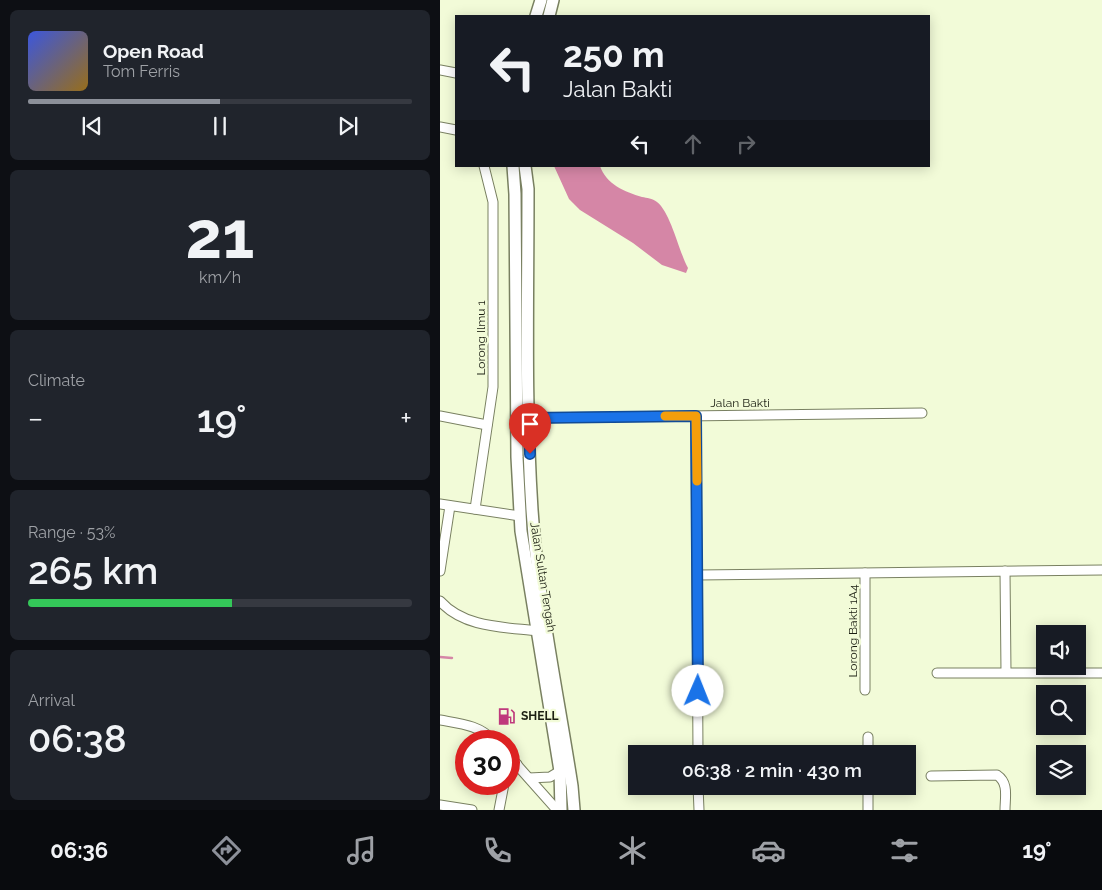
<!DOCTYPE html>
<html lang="en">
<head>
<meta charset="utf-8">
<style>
	:root { --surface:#171b24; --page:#20242c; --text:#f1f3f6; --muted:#9ea1a6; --line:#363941; --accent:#8c9099 }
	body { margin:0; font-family:Raleway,sans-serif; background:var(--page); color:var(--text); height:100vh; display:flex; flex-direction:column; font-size:19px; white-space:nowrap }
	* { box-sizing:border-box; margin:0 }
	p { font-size:16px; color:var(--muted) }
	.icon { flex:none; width:28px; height:28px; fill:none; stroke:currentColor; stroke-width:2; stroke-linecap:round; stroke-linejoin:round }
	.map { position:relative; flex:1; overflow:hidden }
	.sheet { display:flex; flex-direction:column; gap:10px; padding:10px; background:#0d0f14; width:440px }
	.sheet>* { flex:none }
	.banner { position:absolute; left:15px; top:15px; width:475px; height:152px; border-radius:0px; box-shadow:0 2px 12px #0003; background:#171b24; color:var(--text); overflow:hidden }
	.controls { position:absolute; left:596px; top:625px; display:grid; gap:10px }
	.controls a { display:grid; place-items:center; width:50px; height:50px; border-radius:0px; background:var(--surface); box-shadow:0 2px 12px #0003; font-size:25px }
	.speed { position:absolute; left:15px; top:730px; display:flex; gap:10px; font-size:25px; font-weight:700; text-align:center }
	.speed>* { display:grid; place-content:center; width:65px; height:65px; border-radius:50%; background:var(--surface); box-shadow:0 2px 12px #0003; line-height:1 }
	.speed .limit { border:8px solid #d22; background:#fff; color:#111 }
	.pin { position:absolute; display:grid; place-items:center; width:42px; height:42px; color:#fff; margin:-51px -21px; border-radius:50% 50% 50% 0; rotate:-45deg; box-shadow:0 0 5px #0007 }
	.pin .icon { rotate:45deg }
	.me { position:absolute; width:55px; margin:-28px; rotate:1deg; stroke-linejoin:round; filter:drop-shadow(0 0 4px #0008) }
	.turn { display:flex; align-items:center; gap:18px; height:105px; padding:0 25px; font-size:22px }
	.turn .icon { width:65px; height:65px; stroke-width:2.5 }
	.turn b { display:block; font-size:35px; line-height:42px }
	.lanes { display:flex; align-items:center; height:48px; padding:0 25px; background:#0003; justify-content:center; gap:25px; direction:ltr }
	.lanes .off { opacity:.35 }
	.big { font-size:38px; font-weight:600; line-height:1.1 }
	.sheet .card { flex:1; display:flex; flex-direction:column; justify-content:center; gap:8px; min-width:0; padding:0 18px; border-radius:8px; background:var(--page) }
	.sheet .dial { align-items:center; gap:0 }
	.dial b { font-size:65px; line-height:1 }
	.song { display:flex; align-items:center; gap:15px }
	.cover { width:60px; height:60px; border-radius:8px; background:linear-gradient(135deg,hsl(230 70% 55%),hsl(40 70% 35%)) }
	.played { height:5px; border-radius:2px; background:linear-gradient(90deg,var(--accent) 50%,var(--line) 50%) }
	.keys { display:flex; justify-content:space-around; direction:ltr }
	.heat { display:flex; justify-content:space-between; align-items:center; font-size:28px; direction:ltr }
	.charge { height:8px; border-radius:4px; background:linear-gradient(90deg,#34c759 53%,var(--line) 0) }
	.trip { position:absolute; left:188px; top:745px; width:288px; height:50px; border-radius:0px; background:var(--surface); box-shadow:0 2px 12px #0003; font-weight:600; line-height:50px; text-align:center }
	.menu { display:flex; height:80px; justify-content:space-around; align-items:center; background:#090b0e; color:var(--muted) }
	.menu .icon { width:35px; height:35px }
	.menu .selected { color:var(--accent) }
	.menu b { font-size:22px; color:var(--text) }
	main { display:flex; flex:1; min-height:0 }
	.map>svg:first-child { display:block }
	.water { fill:#d586a6 }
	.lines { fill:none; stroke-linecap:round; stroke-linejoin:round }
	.stream { stroke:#d586a6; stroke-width:2.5 }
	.minor-casing { stroke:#798061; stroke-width:11 }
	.secondary-casing { stroke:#798061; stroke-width:14 }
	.minor { stroke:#fff; stroke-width:9 }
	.secondary { stroke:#fff; stroke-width:11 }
	.route-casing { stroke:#114b97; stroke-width:12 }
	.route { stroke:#1a73e8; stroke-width:9 }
	.slow { stroke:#f59e0b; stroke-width:9 }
	.labels { text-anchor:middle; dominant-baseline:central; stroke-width:4.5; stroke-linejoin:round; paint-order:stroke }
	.street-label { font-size:12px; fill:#1a1d11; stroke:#f2fbd8 }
	.poi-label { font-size:12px; font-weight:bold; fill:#1a1d11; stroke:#f2fbd8; text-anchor:start }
</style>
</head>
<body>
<main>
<section class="sheet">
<div class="card">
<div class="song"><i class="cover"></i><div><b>Open Road</b><p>Tom Ferris</p></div></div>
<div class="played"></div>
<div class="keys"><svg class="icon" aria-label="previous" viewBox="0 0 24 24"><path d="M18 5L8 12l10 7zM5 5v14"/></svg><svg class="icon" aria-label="pause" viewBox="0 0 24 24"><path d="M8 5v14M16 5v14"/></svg><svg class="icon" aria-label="next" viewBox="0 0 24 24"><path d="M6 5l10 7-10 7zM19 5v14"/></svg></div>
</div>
<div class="card dial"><b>21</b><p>km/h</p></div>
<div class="card"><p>Climate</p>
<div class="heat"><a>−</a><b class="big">19°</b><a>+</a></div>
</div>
<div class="card"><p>Range · 53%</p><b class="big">265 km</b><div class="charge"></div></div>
<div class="card"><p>Arrival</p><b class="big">06:38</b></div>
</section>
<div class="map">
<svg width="662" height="810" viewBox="0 0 662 810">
	<rect width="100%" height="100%" fill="#f2fbd8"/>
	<!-- water -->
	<path class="water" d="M114 166H160C166 184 185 192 202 197 207 198 212 198 217 202 231 213 239 252 248 268L246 273 222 265 193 243 140 210 129 199Z"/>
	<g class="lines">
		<!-- stream -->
		<path class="stream" d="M0 657 12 658"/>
		<defs>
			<g id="minor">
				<path d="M0 70 16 73"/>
				<path d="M0 127 16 130"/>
				<path d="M0 416 47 425"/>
				<path d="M256 416 258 754"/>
				<path d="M89 418 482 413"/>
				<path d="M0 504 80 516"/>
				<path d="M35 509 53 387V202L44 166"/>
				<path d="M0 571 10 506"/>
				<path d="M565 571 566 672"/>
				<path d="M425 573V690"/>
				<path d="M258 575 662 570"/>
				<path d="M0 601C24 628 64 627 98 631"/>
				<path d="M497 673H662"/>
				<path d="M0 720C22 724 39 725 54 741"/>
				<path d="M428 737V754"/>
				<path d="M69 756 117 810"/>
				<path d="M69 773 77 764"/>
				<path d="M491 776 557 775C569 783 565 797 565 810"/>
				<path d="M89 778 110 777 120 771"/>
				<path d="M258 786 259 810"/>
				<path d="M428 786V810"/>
				<path d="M0 805 32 810"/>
				<path d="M59 810 64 784"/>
			</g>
			<g id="secondary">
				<path d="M96 16 101 0"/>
				<path d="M109 16 113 0"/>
				<path d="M73 166 75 194 77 457 81 531 120 771 121 810"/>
				<path d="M85 166 88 189C88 296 85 403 92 510 98 601 118 695 132 786L134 810"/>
			</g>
		</defs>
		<!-- minor casing -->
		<use href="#minor" class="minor-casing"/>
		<!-- secondary casing -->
		<use href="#secondary" class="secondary-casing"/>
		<!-- minor -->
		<use href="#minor" class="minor"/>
		<!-- secondary -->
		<use href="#secondary" class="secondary"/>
	</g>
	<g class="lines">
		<defs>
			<path id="route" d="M90 454 89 418 256 416 258 691"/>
		</defs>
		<!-- route casing -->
		<use href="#route" class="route-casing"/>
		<!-- route -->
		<use href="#route" class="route"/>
		<!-- slow -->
		<path class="slow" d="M225 416H256L257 481"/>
	</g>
	<!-- icons -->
	<defs>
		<symbol id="fuel-bare" viewBox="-9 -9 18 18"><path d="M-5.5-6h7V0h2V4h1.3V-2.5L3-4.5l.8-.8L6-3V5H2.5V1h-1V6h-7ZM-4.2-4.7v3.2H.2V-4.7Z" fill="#bf397c" stroke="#f2fbd8" stroke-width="2.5" paint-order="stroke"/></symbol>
	</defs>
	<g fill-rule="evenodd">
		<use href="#fuel-bare" x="54" y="704" width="25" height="25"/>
	</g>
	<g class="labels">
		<!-- street labels -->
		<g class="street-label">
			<text transform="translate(41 338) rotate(-90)">Lorong Ilmu 1</text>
			<text x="300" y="403">Jalan Bakti</text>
			<text transform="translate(103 577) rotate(81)">Jalan Sultan Tengah</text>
			<text transform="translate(413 631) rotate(-90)">Lorong Bakti 1A4</text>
		</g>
		<!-- poi labels -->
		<g class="poi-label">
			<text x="81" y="716">SHELL</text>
		</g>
	</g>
</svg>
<div class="controls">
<a><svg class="icon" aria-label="sound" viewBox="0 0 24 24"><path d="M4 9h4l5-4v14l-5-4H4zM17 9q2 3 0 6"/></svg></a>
<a><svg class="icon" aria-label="search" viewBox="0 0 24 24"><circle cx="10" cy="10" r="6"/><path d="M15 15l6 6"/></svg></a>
<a><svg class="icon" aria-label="layers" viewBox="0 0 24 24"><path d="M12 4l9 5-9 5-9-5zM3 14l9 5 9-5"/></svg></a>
</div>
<div class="speed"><div class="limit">30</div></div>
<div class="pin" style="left:90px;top:454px;background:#d93025"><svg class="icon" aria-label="arrive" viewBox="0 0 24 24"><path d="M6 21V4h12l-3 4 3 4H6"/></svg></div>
<svg class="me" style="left:258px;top:691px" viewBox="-20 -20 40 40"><circle r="19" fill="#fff"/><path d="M0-13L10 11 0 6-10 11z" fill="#1a73e8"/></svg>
<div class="trip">06:38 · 2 min · 430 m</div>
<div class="banner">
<div class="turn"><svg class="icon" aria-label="left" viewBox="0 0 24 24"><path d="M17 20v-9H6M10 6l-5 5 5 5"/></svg><div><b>250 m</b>Jalan Bakti</div></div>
<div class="lanes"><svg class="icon" aria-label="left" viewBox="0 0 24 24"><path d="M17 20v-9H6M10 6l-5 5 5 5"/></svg><svg class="icon off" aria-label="ahead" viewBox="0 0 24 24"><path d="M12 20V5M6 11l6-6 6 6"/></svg><svg class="icon off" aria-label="right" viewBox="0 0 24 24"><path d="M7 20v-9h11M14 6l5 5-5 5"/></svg></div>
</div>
</div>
</main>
<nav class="menu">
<b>06:36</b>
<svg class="icon selected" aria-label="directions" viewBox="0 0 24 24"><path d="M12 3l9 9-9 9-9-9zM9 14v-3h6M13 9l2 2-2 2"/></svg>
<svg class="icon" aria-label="music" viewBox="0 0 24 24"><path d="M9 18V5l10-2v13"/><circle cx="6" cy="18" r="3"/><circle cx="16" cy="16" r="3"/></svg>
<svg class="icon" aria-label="phone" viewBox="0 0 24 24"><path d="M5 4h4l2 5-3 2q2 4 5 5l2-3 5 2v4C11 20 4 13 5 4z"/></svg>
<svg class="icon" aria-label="climate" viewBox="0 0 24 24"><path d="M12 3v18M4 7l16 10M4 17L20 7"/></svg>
<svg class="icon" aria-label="car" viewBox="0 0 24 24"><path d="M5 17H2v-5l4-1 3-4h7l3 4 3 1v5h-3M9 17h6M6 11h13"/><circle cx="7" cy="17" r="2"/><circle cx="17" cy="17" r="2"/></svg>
<svg class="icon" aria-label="filters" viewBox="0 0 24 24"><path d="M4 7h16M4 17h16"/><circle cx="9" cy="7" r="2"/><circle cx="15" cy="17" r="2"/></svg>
<b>19°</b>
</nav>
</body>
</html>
